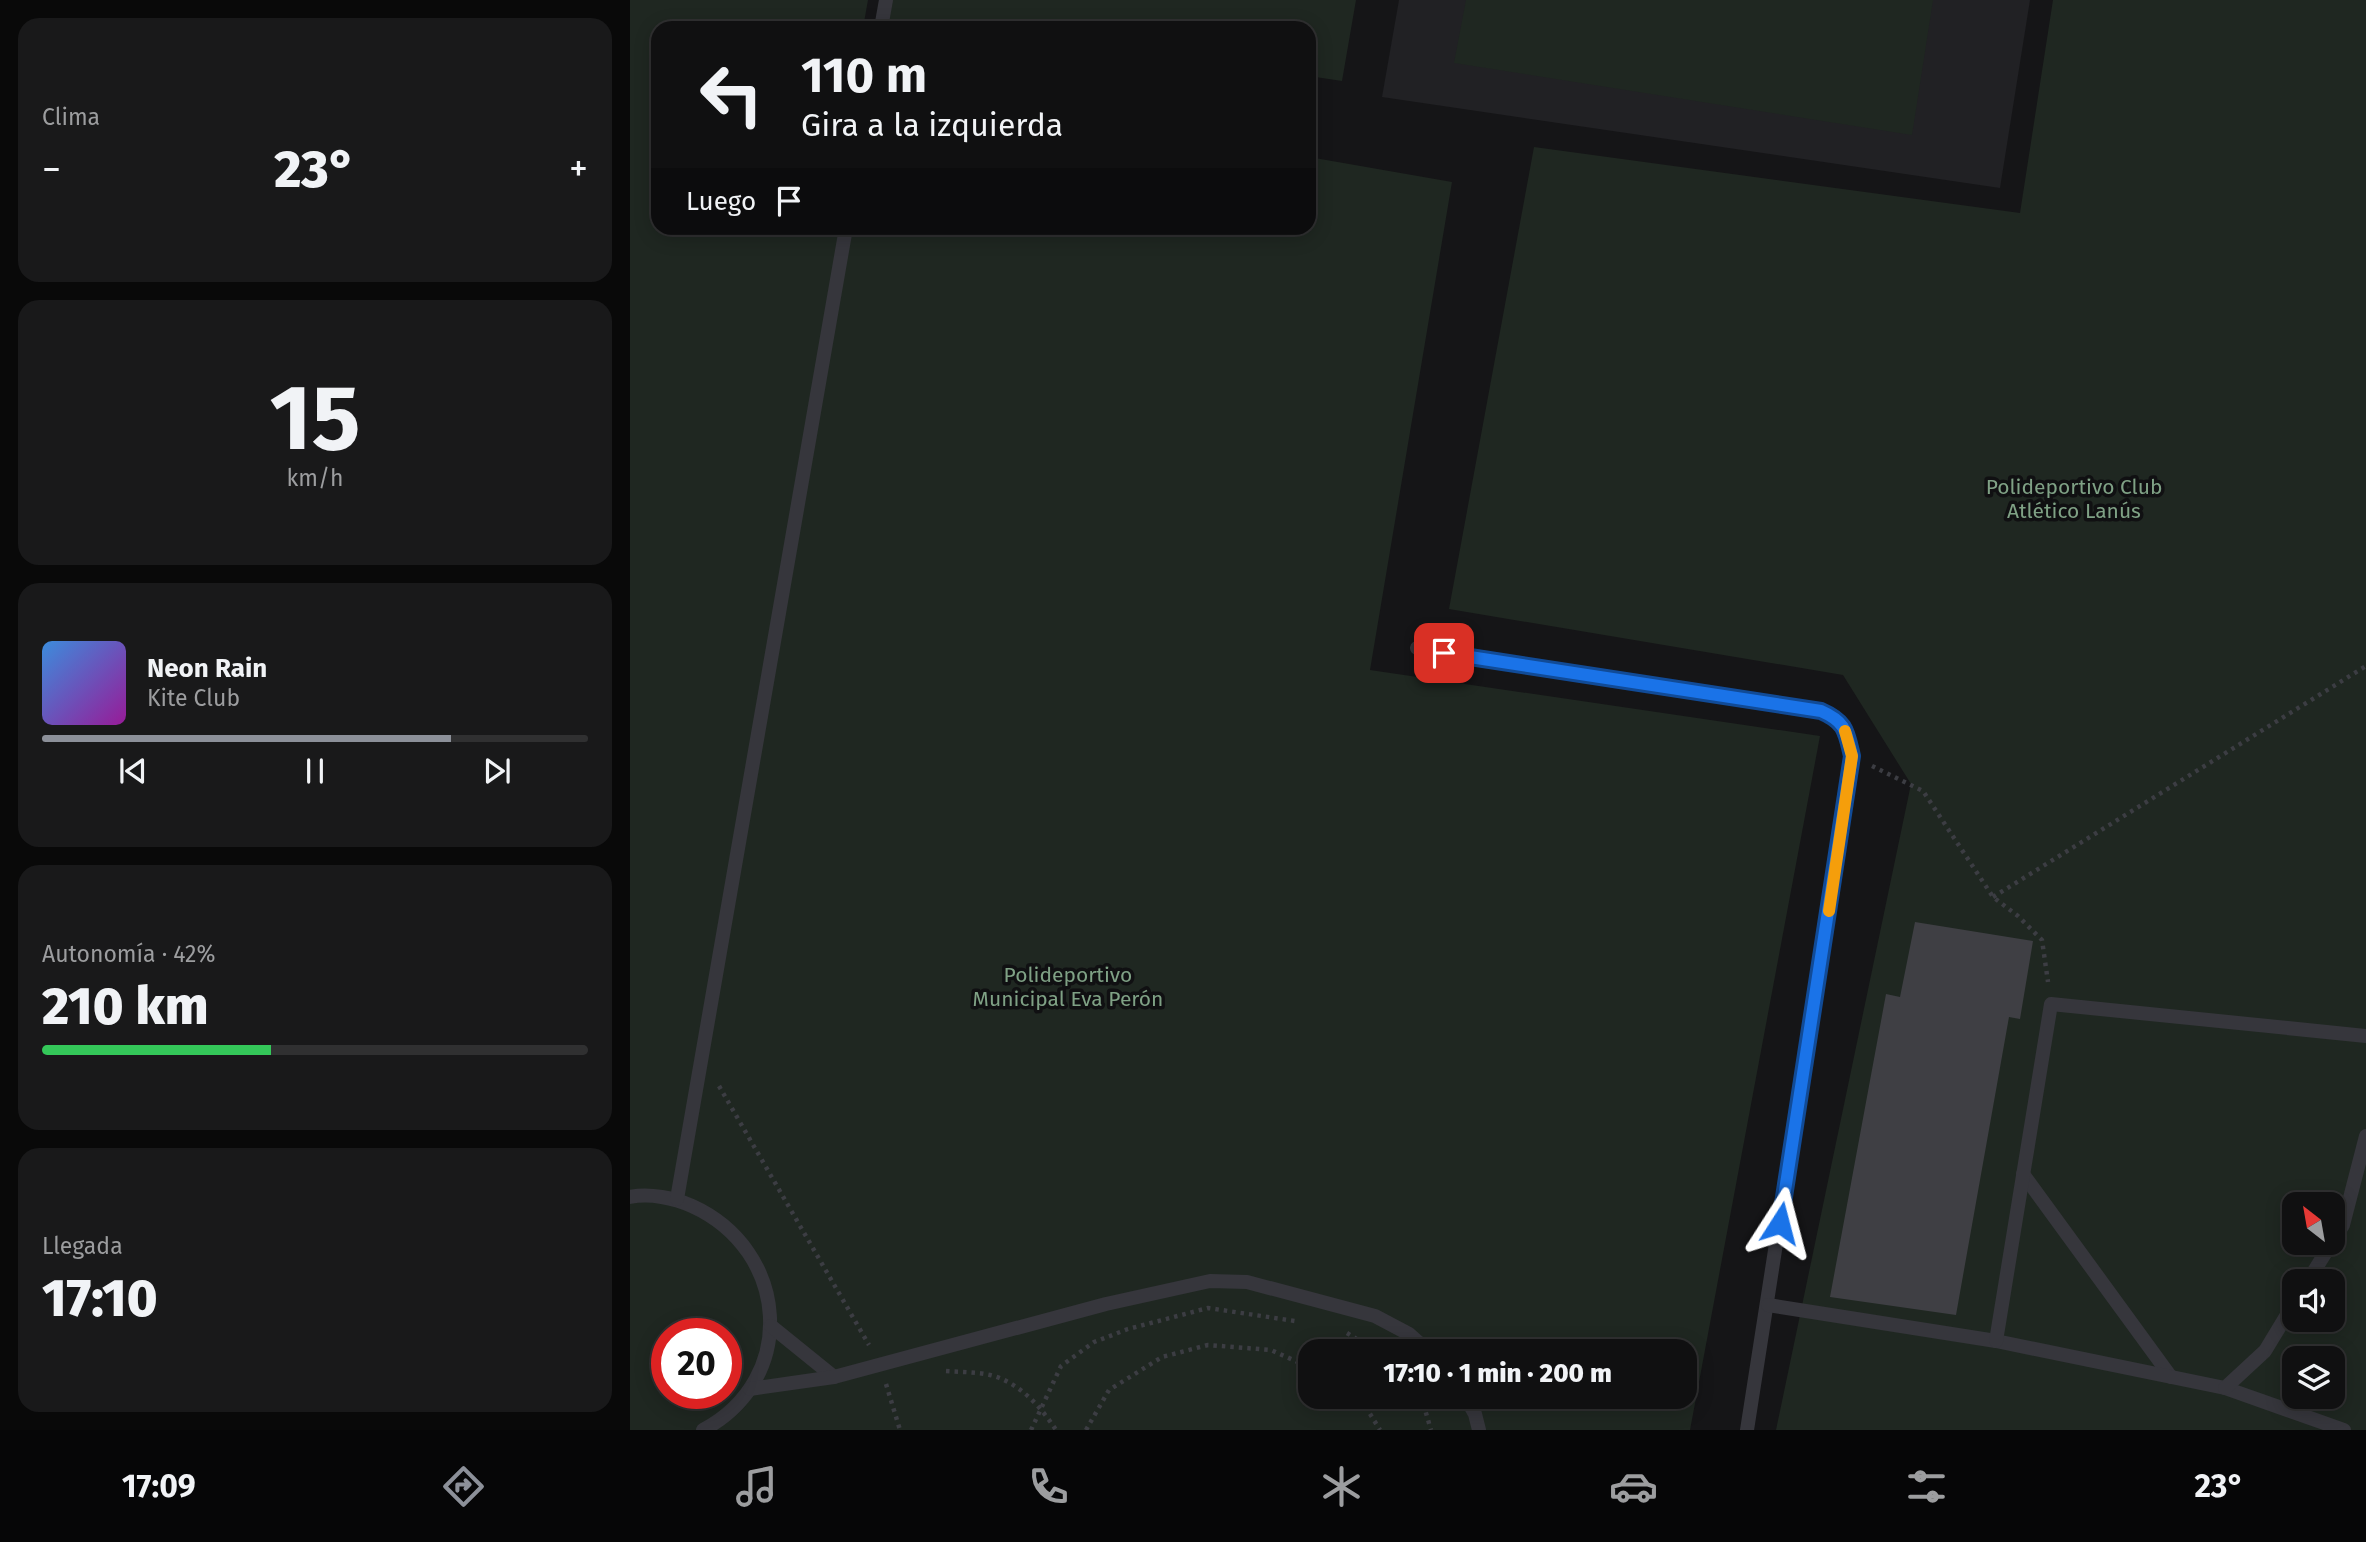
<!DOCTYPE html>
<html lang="es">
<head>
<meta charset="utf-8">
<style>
	:root { --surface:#101011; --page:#19191a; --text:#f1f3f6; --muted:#9c9d9f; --line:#303031; --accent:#8c9099 }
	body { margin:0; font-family:"Fira Sans",sans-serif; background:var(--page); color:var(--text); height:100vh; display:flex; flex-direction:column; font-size:26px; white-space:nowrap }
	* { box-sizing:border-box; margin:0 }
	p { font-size:23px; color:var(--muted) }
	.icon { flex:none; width:38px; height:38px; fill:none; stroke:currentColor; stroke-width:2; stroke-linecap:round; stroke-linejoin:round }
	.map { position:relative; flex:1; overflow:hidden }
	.sheet { display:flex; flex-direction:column; gap:18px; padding:18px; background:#090909; width:630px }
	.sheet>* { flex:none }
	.guide { position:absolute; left:21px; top:21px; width:665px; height:214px; border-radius:21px; box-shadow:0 4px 18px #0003,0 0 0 2px var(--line); background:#101011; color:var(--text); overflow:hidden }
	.needle { width:46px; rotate:329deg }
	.buttons { position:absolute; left:1652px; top:1192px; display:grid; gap:14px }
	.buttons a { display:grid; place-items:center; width:63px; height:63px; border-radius:14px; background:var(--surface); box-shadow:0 4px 18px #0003,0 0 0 2px var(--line); font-size:35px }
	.speed { position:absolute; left:21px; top:1318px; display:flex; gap:14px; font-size:35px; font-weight:700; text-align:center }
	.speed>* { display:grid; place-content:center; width:91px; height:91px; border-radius:50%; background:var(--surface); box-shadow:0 4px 18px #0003,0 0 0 2px var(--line); line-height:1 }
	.speed .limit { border:10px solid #d22; background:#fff; color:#111 }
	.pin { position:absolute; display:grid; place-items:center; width:60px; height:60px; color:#fff; margin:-30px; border-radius:14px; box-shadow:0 4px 10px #0006 }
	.me { position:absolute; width:77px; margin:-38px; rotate:9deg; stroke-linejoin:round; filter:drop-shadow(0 0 5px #0008) }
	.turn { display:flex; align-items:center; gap:24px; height:147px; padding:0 35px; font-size:32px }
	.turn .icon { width:91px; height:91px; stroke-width:2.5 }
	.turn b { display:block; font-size:49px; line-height:60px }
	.then { display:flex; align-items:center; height:66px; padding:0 35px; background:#0003; gap:14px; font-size:26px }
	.big { font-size:52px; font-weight:800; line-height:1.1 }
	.sheet .tile { flex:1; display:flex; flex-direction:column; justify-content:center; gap:10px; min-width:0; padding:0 24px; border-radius:21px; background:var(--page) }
	.sheet .dial { align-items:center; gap:0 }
	.dial b { font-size:91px; line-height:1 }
	.song { display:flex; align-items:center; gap:21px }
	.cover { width:84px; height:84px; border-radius:10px; background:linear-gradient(135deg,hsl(210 70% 55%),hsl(300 70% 35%)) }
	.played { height:7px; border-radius:4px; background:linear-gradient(90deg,var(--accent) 75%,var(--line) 75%) }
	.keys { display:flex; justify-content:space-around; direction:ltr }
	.heat { display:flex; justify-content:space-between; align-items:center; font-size:38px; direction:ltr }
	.charge { height:10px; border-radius:5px; background:linear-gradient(90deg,#34c759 42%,var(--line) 0) }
	.trip { position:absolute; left:668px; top:1339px; width:399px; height:70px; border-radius:21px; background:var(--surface); box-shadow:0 4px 18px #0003,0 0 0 2px var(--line); font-weight:800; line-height:70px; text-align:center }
	.dock { display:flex; height:112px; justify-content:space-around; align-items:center; background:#060607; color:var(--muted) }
	.dock .icon { width:49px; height:49px }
	.dock .on { color:var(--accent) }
	.dock b { font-size:32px; color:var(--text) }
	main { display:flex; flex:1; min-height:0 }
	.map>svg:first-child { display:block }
	.built { fill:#212124 }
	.green { fill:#1f2721; fill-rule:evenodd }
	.building { fill:#3f3f44 }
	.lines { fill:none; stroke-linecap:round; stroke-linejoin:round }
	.path { stroke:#3c3d43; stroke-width:4.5; stroke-dasharray:3.5 5; stroke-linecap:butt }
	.lane { stroke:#36363c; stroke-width:14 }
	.route-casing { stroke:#114b97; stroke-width:18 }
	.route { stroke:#1a73e8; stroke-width:12 }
	.slow { stroke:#f59e0b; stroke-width:12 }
	.labels { text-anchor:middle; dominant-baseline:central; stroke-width:7; stroke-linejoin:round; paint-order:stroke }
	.park-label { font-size:21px; fill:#7fa185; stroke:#101012 }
</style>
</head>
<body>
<main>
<section class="sheet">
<div class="tile"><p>Clima</p>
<div class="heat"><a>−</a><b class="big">23°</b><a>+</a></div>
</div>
<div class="tile dial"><b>15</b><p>km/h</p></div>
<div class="tile">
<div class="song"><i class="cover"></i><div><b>Neon Rain</b><p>Kite Club</p></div></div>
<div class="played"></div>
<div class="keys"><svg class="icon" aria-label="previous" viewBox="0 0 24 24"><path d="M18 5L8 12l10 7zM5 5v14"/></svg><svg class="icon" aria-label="pause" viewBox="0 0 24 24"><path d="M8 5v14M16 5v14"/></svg><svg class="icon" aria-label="next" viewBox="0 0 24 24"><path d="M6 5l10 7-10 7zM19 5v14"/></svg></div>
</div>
<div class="tile"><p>Autonomía · 42%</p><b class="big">210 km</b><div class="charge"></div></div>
<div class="tile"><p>Llegada</p><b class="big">17:10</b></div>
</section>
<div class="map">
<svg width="1736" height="1430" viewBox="0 0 1736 1430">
	<rect width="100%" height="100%" fill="#151517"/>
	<!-- built -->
	<path class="built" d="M769 0H1400L1370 188 752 97Z"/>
	<!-- green -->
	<g class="green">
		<path d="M0 0H238L233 28H28V228H679V157L822 182 740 670 1190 736 1060 1430H0ZM37 1334H96V1393H37ZM681 1351H1055V1396H681Z"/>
		<path d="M257 0H726L712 81 679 76V28H310L251 24Z"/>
		<path d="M836 0H1303L1282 135 824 63Z"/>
		<path d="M1423 0H1736V1430H1146L1281 784 1213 675 819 609 904 147 1390 213ZM1664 1204H1703V1242H1664ZM1664 1281H1703V1320H1664ZM1664 1358H1703V1396H1664Z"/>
	</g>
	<!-- building -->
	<path class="building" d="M1285 922 1403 941 1390 1019 1379 1017 1326 1315 1200 1297 1256 994 1270 997Z"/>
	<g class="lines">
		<!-- path -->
		<g class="path">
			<path d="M1242 766 1293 791 1363 897 1388 916 1412 940 1418 982"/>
			<path d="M1363 897 1736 666"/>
			<path d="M89 1086 239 1345"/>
			<path d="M717 1333 746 1351"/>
			<path d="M316 1371C331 1372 346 1372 360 1375 389 1382 411 1407 426 1430"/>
			<path d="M256 1384 270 1430"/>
			<path d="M722 1396 737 1409 750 1430"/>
			<path d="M791 1396 801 1430"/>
			<path d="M401 1430 431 1366 464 1342 498 1329 578 1308 665 1321"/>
			<path d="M456 1430 479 1390 532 1357 578 1345 641 1350 681 1368"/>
		</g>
		<!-- lane -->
		<g class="lane">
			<path d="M251 28 256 0"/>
			<path d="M787 648 1191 711C1216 722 1216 731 1222 756L1117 1430"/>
			<path d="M1393 1174 1541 1377"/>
			<path d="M0 1197C20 1193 44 1198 62 1206 159 1250 169 1379 73 1430"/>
			<path d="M47 1199 216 228"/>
			<path d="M1703 1241 1713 1225 1736 1136"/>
			<path d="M1678 1281 1702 1242"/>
			<path d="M1138 1305 1366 1341 1595 1388 1714 1430"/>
			<path d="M141 1326 204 1377"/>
			<path d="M1366 1341 1421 1004 1736 1036"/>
			<path d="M1595 1388 1635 1351 1664 1303"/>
			<path d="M120 1389 204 1377 476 1304 580 1281 617 1282 745 1316 779 1334 798 1351"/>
			<path d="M835 1396 845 1414 849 1430"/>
		</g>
	</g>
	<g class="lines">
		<defs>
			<path id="route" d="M814 653 1191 711C1216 722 1216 731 1222 756L1150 1223"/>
		</defs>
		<!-- route casing -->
		<use href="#route" class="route-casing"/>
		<!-- route -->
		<use href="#route" class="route"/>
		<!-- slow -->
		<path class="slow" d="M1199 911 1222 756 1215 731"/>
	</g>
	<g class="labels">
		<!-- park labels -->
		<g class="park-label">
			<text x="1444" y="487">Polideportivo Club<tspan x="1444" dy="24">Atlético Lanús</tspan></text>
			<text x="438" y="975">Polideportivo<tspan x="438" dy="24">Municipal Eva Perón</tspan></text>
		</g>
	</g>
</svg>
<div class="buttons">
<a><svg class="needle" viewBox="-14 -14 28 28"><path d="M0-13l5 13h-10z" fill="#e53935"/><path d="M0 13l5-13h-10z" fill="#9c9d9f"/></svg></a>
<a><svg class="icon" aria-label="sound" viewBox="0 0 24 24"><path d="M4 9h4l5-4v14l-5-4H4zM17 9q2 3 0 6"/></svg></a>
<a><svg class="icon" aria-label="layers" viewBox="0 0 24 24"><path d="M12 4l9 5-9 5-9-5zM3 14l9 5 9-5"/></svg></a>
</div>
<div class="speed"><div class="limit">20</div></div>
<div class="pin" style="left:814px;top:653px;background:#d93025"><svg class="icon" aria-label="arrive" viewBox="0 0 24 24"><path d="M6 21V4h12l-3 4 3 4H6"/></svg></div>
<svg class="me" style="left:1150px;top:1223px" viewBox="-20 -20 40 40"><path d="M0-17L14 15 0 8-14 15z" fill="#1a73e8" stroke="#fff" stroke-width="4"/></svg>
<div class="trip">17:10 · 1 min · 200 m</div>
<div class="guide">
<div class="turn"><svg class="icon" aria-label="left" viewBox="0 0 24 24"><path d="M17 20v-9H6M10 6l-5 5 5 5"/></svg><div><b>110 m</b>Gira a la izquierda</div></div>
<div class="then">Luego<svg class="icon" aria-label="arrive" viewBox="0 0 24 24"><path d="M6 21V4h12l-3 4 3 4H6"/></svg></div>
</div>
</div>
</main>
<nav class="dock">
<b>17:09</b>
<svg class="icon on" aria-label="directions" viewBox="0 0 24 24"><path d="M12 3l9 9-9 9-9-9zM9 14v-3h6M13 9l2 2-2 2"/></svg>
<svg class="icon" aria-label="music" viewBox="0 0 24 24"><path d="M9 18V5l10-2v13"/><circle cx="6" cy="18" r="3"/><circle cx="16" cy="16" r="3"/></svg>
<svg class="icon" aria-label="phone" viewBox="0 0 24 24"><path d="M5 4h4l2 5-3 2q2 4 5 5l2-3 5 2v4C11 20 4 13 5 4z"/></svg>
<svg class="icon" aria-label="climate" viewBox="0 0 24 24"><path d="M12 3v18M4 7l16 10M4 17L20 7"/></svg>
<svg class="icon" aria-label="car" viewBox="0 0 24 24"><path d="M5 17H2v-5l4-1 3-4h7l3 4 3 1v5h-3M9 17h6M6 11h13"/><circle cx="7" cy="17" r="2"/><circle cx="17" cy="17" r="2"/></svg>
<svg class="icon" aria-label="filters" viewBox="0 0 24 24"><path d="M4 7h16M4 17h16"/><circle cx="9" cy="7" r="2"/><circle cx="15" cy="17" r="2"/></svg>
<b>23°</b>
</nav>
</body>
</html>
